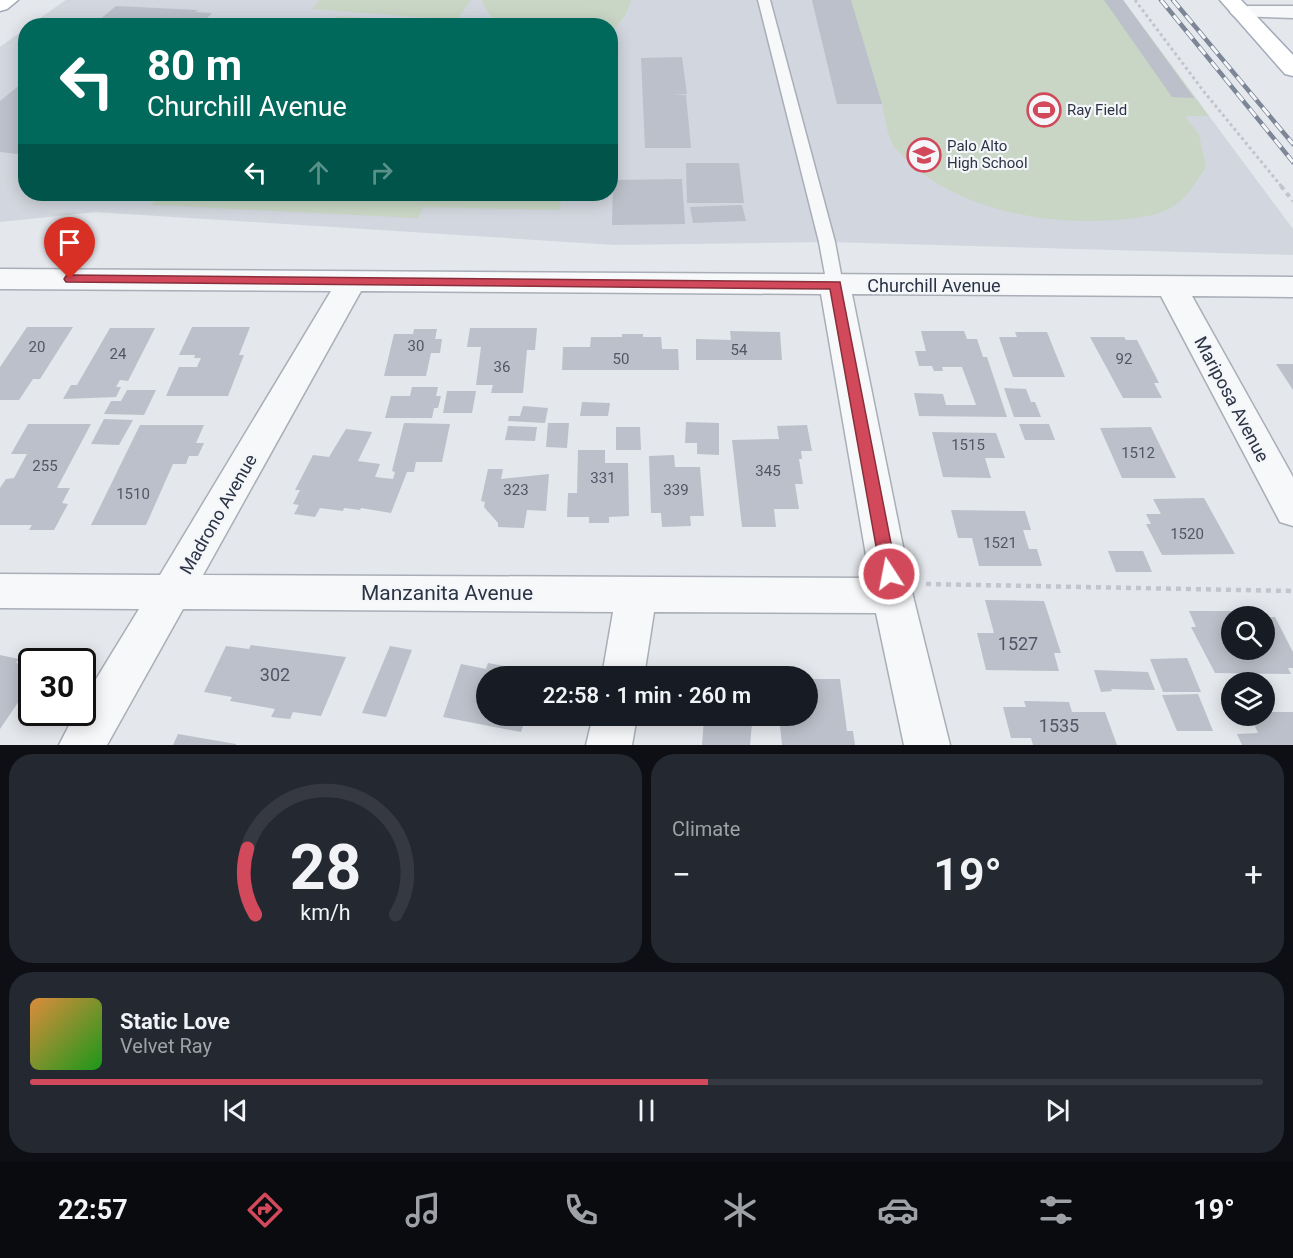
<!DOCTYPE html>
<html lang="en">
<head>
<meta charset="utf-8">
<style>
	:root { --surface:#171b24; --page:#242831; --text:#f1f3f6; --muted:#9ea1a6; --line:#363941; --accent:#d1495b }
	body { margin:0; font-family:Roboto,sans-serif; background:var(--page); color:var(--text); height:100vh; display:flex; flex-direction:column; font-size:22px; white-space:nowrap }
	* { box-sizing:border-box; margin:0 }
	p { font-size:20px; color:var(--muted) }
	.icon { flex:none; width:33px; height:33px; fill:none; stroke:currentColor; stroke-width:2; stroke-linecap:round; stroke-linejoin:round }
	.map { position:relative; height:745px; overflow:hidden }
	.panel { display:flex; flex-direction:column; gap:9px; padding:9px; background:#0d0f14; flex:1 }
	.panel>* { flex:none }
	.top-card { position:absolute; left:18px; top:18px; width:600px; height:183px; border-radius:24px; box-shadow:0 3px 15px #0003; background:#00695c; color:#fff; overflow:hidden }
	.buttons { position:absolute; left:1221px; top:606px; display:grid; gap:12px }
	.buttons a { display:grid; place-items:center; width:54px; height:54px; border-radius:50%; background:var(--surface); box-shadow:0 3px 15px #0003; font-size:30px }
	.speed { position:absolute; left:18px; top:648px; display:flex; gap:12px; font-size:30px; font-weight:700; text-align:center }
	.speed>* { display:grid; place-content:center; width:78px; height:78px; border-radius:50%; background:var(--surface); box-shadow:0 3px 15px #0003; line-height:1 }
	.speed .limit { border:3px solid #111; border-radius:9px; background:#fff; color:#111 }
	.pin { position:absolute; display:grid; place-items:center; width:51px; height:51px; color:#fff; margin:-62px -26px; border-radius:50% 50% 50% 0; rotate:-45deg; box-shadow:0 0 6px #0007 }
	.pin .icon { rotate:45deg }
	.me { position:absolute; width:66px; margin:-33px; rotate:349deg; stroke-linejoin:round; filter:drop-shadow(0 0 4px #0008) }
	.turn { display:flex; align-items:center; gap:21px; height:126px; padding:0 30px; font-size:27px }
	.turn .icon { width:78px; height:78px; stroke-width:2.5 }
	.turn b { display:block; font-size:42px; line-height:51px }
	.lanes { display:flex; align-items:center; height:57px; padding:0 30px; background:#0003; justify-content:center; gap:30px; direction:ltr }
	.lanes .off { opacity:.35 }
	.big { font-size:45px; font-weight:600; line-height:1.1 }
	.panel .widget { flex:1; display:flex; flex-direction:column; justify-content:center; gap:9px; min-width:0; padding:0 21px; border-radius:24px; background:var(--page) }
	.panel .dial { align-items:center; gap:0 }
	.dial svg { height:156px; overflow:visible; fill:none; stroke:var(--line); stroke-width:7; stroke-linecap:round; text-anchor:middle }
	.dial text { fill:var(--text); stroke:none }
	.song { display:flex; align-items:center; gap:18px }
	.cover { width:72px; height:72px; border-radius:9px; background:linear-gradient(135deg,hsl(30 70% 55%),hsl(120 70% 35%)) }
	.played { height:6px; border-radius:3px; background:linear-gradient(90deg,var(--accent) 55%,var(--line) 55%) }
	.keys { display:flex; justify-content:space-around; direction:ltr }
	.heat { display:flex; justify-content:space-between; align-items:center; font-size:33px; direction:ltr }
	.panel .tiles { flex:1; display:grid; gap:9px; grid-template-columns:1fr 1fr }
	.widget:last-child { grid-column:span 2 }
	.trip { position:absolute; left:476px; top:666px; width:342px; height:60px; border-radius:30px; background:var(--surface); box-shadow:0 3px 15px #0003; font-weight:600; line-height:60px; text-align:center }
	.dock { display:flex; height:96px; justify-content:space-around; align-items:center; background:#090b0e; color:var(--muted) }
	.dock .icon { width:42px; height:42px }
	.dock .selected { color:var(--accent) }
	.dock b { font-size:27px; color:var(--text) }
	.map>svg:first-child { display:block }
	.built { fill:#d2d6de }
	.green { fill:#c9d6c5 }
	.building { fill:#bbc0ca }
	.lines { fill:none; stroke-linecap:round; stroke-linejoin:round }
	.service-casing { stroke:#a9aeb7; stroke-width:3 }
	.minor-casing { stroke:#a9aeb7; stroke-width:3 }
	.primary-casing { stroke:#a3abb8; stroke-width:3 }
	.path-far2 { stroke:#c2c5cb; stroke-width:3; stroke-dasharray:3 3; stroke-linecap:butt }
	.path-far1 { stroke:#c2c5cb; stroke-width:4; stroke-dasharray:4.5 4.5; stroke-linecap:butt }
	.path { stroke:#c2c5cb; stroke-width:4.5; stroke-dasharray:5 5; stroke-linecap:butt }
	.service { fill:#f7f8fa; fill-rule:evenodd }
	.minor { fill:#f7f8fa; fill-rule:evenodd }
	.primary { fill:#fff; fill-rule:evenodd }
	.rail-casing { stroke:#7d8696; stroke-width:4.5 }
	.rail { stroke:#f4f6f9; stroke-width:3; stroke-dasharray:10; stroke-linecap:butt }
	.route { fill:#d1495b; stroke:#882f3b; stroke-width:1.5 }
	.labels { text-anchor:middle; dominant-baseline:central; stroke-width:4.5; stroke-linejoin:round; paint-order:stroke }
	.far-poi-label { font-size:15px; fill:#2b3445; stroke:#f4f6f9; text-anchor:start }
	.number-label { font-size:15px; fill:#4f5766 }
	.street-label { font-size:18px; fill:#2b3445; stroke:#f4f6f9 }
	.near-number-label { font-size:18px; fill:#4f5766 }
	.near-street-label { font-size:21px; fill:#2b3445; stroke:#f4f6f9 }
</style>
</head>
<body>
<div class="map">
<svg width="1293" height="745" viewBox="0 0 1293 745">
	<rect width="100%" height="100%" fill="#e4e7ec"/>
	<!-- built -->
	<path class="built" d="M66 0H1123L1293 229V255L827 242 615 245 96 212 0 222V47L25 29 26 194H610V26L30 25Z"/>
	<!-- green -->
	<g class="green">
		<path d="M320 0H471L457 20 312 9Z"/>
		<path d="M482 0H631L626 14 614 30H611L610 26 511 25C496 22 486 15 482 0Z"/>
		<path d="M812 0H1123L1209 116H1185L1199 135 1206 167C1197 180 1188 197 1174 206 1161 215 1142 217 1126 219 1055 227 961 212 908 161 904 157 898 152 895 148 887 137 885 117 882 104H837Z"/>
		<path d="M338 16 455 25H330Z"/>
		<path d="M161 194H561L560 210 423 207 418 218 151 205Z"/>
	</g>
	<!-- building -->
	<g class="building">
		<path d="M812 0H851L882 104H837Z"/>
		<path d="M1104 0H1123L1194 98 1172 97Z"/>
		<path d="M116 6 198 10 195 12 212 13 199 26H92Z"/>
		<path d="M682 57 687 94 673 95H686L691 148H645L641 58Z"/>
		<path d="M26 80V155L0 152V101Z"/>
		<path d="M686 163H739L744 203H687Z"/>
		<path d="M682 179 685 224 612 225 613 180Z"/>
		<path d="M742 205 746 221 693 223 690 207Z"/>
		<path d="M27 327H73L40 379H33L19 400H0V367Z"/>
		<path d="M192 327H250L239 355H244L228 396H166L179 367H197L201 358H194L195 355H179Z"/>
		<path d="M110 328H155L128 381 120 380 116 387H121L116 397 63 399 71 385H77Z"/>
		<path d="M470 328H537L535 350H527L523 393H491L493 385H476L481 347H467Z"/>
		<path d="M414 329H437L435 339H442L440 353H431L426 376H384L394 334H413Z"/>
		<path d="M730 331 780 332 782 360H696V339L731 340Z"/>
		<path d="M921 331H964L967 339H977L983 357H987L1007 417 919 416 914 393 943 394 946 405H976L962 367H942L943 371H934L932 366H919L915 351H926Z"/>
		<path d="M1015 332H1047L1065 377H1013L999 337H1017Z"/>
		<path d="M622 334H643V337H661L662 349H678L679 370H562L563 347H590L591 337H622Z"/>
		<path d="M1090 337H1124L1126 340H1137L1159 383H1154L1162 398H1123Z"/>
		<path d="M1276 364H1293V390Z"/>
		<path d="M412 387H438L436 396H441L438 408H434L432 418H385L391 396H410Z"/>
		<path d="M1004 388 1026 389 1031 402H1035L1041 417H1014Z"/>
		<path d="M127 390H156L144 415 104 414 111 401H121Z"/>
		<path d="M447 391H476L472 413H443Z"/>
		<path d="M582 402 610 403 608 416H580Z"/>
		<path d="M523 406 548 408 545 423 508 421 509 416H520Z"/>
		<path d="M104 419 133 420 119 445 91 444Z"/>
		<path d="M686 422 719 423V455L697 454V443H685Z"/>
		<path d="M404 423 450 424 442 462H416L414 472H407L391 513 361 508 360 510 344 508 343 511 320 508 315 517 294 514 299 505 293 504 300 490H295L313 455 329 457 346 429 372 432 358 461 380 464 375 477 393 479 395 472 392 471Z"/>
		<path d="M548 423H569L567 448 546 447Z"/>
		<path d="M28 424H91L57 488H70L62 503 68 504 54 530H29L32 525H0V488L6 479 14 478 27 454H11Z"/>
		<path d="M1019 424H1049L1055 440H1025Z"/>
		<path d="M140 425H204L196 443H204L198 456H189L186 464H173L146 525H91Z"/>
		<path d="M807 425 812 451H801L802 459H799L803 484H795L799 509H774L776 527H742L732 440 779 439 777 426Z"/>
		<path d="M508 426 537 427 535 441 505 440Z"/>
		<path d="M616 427H640L641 450H616Z"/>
		<path d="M1151 427 1176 478H1122L1100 428Z"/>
		<path d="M932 432 996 433 1005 458H985L991 478 943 477Z"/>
		<path d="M578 450H605V463H628L629 516 609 517V523H589V517H567L568 493H577Z"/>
		<path d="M674 455 675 467H700L704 516H690L691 526 662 527 661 513H651L649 456Z"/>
		<path d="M488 469H503L501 479 549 474 546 511 527 510 524 528 498 527V523L484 507 485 502 481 501Z"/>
		<path d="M1204 498 1235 554 1162 555 1146 524H1151L1146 514H1161L1153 499Z"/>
		<path d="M951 510 1025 511 1031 530H1023L1029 549H1037L1042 566H979L972 538H958Z"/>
		<path d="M1108 551H1143L1152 572H1116Z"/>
		<path d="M985 600 1044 601 1061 653H1054L1059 671 986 670 977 633H994Z"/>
		<path d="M1189 611H1261L1263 616H1232V650H1264V617H1275L1293 652V668H1288L1291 674 1215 673 1191 627H1196Z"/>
		<path d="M251 645 346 657 321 716 293 712 290 719 271 717 275 709 230 701 232 697 204 692 226 646 249 649Z"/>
		<path d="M390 646 412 650 386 717 362 713Z"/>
		<path d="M0 655 19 659 16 663 32 666V682L0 729Z"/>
		<path d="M1187 658 1201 692H1163L1150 659Z"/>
		<path d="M488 663 539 672 538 676H486V716H526L521 732 443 717 461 664 486 669Z"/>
		<path d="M730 666 763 671V676H709V671L729 674Z"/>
		<path d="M1094 670 1148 672 1155 690 1111 689 1112 691 1101 692Z"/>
		<path d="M807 679H840L847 731H853L855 745H782L779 716H807Z"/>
		<path d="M1198 694 1213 731H1177L1162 695Z"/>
		<path d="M1024 701 1069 702 1072 712H1105L1117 745H1033L1031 738H1011L1003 707H1026Z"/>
		<path d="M1264 712H1293V745H1242L1237 734 1258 733 1250 716H1264Z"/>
		<path d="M702 716H760L759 725 752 724 750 745H702L704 719Z"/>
		<path d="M178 734 236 744V745H173Z"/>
	</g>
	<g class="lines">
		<defs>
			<path id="service" d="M758 0H770L835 242 843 285 841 289H829L827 285 819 242Z"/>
			<g id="minor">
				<path d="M1241 6H1293V18L1234 16 1230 12 1234 8Z"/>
				<path d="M0 269 1293 277V297L1192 296 1293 477V526L1280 522 1161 296 852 294 913 596 950 745H904L876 613 654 612 644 676H602L613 612 183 609 107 745H59L76 712H82V702L139 609 0 608V574L160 575 331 291 0 289ZM361 291 821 294 870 578 203 575Z"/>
				<path d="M593 716H637L632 745H586Z"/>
			</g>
			<g id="primary">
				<path d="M0 0H18L7 9 0 11Z"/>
				<path d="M1220 0H1241L1293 55V76L1285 74Z"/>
			</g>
		</defs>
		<!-- service casing -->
		<use href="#service" class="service-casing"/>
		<!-- minor casing -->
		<use href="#minor" class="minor-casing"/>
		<!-- primary casing -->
		<use href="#primary" class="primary-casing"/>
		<!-- path-far2 -->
		<path class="path-far2" d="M1135 0 1205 93 1282 187"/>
		<!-- path-far1 -->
		<path class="path-far1" d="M1281 186 1293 201"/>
		<!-- path -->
		<path class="path" d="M926 584 1293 591"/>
		<!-- service -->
		<use href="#service" class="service"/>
		<!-- minor -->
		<use href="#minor" class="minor"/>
		<!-- primary -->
		<use href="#primary" class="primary"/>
		<defs>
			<g id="rail">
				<path d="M1161 0 1293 162"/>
				<path d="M1173 0 1293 144"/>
			</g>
		</defs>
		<!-- rail casing -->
		<use href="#rail" class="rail-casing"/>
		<!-- rail -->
		<use href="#rail" class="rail"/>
	</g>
	<!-- route -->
	<path class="route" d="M70 275 840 282 897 574 895 579 889 581 883 579 881 574 830 289 66 282 64 279 66 276Z"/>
	<!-- icons -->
	<defs>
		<symbol id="stadium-ring" viewBox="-11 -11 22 22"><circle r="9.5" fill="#f4f6f9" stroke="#d1495b" stroke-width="1.5"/><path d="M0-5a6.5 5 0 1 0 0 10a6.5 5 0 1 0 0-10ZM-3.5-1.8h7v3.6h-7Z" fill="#d1495b"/></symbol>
		<symbol id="school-ring" viewBox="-11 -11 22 22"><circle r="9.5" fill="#f4f6f9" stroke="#d1495b" stroke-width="1.5"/><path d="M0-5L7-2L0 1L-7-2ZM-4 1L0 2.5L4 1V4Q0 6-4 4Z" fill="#d1495b"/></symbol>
	</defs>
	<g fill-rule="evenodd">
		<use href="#stadium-ring" x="1025" y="91" width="38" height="38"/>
		<use href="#school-ring" x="905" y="136" width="38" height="38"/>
	</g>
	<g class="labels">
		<!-- far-poi labels -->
		<g class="far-poi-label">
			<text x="1067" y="110">Ray Field</text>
			<text x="947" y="146">Palo Alto<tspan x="947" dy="17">High School</tspan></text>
		</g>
		<!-- number labels -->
		<g class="number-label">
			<text x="416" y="346">30</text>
			<text x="37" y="347">20</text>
			<text x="739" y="350">54</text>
			<text x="118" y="354">24</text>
			<text x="621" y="359">50</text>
			<text x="1124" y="359">92</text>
			<text x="502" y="367">36</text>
			<text x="968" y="445">1515</text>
			<text x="1138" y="453">1512</text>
			<text x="45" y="466">255</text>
			<text x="768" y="471">345</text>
			<text x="603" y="478">331</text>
			<text x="516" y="490">323</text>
			<text x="676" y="490">339</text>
			<text x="133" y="494">1510</text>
			<text x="1187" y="534">1520</text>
			<text x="1000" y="543">1521</text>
		</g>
		<!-- street labels -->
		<g class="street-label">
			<text x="934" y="285">Churchill Avenue</text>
			<text transform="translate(1232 399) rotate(62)">Mariposa Avenue</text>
			<text transform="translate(218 514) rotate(-60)">Madrono Avenue</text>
		</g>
		<!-- near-number labels -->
		<g class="near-number-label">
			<text x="1018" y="643">1527</text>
			<text x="275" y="674">302</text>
			<text x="1059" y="725">1535</text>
		</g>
		<!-- near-street labels -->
		<g class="near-street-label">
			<text x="447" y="593">Manzanita Avenue</text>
		</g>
	</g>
</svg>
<div class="buttons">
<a><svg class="icon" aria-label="search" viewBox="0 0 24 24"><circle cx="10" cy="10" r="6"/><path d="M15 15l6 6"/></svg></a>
<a><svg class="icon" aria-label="layers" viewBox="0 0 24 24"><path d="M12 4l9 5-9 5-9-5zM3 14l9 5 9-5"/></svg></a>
</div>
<div class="speed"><div class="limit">30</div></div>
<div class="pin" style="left:70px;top:279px;background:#d93025"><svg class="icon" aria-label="arrive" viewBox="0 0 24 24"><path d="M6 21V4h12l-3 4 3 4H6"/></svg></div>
<svg class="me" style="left:889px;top:574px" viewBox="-20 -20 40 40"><circle r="17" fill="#d1495b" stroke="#fff" stroke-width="3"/><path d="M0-11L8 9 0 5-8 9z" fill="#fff"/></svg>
<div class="trip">22:58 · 1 min · 260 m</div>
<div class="top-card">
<div class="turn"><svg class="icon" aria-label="left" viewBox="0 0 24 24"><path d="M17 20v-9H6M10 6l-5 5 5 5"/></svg><div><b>80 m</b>Churchill Avenue</div></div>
<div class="lanes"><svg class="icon" aria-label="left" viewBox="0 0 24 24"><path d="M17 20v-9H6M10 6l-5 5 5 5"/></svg><svg class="icon off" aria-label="ahead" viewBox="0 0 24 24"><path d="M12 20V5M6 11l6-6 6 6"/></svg><svg class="icon off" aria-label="right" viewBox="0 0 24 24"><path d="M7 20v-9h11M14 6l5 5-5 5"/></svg></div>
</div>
</div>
<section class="panel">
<div class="tiles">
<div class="widget dial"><svg viewBox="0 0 100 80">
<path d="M14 69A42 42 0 1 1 86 69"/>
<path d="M14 69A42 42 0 0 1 10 35" stroke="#d1495b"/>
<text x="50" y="56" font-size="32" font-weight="700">28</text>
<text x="50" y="72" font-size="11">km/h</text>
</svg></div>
<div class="widget"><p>Climate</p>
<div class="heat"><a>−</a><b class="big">19°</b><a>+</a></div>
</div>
<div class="widget">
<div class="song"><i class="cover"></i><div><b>Static Love</b><p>Velvet Ray</p></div></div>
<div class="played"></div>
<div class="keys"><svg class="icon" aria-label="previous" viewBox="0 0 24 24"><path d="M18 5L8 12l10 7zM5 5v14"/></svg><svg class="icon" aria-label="pause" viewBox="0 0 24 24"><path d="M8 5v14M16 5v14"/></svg><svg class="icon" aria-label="next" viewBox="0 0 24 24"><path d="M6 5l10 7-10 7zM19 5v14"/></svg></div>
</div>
</div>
</section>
<nav class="dock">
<b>22:57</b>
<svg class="icon selected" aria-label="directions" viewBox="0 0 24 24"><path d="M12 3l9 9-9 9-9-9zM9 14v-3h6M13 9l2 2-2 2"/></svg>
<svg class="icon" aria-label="music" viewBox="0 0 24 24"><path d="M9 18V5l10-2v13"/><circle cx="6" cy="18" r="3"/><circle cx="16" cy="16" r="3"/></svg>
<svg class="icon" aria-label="phone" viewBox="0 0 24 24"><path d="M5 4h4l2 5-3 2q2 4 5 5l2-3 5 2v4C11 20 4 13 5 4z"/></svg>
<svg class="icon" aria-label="climate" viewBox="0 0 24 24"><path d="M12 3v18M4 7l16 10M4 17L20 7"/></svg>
<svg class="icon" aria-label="car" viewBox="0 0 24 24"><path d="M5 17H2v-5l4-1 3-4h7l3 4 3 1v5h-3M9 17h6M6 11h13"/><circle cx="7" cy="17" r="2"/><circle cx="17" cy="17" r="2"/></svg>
<svg class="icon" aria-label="filters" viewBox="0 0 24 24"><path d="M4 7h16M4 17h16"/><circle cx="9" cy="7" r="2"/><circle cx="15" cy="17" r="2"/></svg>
<b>19°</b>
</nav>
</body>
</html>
